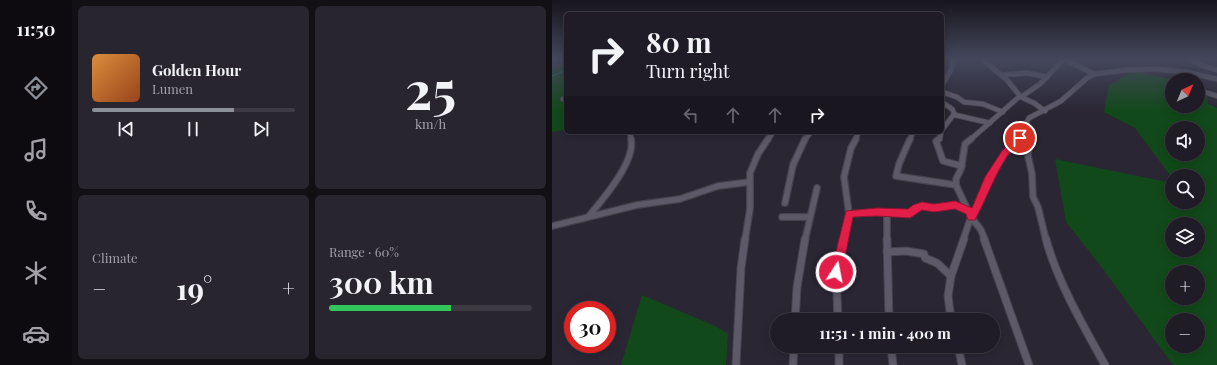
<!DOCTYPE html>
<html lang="en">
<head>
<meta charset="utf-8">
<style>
	:root { --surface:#201c27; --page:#28252f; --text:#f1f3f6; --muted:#a2a1a7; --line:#3d3a44; --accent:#8c9099 }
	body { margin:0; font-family:"Playfair Display",serif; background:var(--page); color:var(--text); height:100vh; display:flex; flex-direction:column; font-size:15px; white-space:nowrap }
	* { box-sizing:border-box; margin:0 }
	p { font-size:13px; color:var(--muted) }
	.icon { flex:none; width:22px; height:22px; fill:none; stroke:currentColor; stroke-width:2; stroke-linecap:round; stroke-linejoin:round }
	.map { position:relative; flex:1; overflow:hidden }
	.panel { display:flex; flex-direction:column; gap:6px; padding:6px; background:#120f15; width:480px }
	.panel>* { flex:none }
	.hud { position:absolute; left:12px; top:12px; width:380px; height:122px; border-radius:6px; box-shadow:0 2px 10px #0003,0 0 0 1px var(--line); background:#201c27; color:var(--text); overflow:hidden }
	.needle { width:26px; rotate:44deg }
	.tools { position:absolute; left:613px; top:73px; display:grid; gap:8px }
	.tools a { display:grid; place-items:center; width:40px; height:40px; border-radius:50%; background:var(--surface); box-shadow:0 2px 10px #0003,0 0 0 1px var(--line); font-size:20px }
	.speed { position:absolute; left:12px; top:301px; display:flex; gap:8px; font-size:20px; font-weight:700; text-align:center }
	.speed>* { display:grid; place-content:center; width:52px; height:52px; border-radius:50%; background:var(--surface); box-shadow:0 2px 10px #0003,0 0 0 1px var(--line); line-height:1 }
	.speed .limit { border:6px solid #d22; background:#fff; color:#111 }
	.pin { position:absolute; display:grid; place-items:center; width:34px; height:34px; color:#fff; margin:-17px; border:2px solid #fff; border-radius:50%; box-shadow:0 1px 4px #0007 }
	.me { position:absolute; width:44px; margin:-22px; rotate:11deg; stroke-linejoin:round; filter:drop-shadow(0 0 3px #0008) }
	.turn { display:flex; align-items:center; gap:14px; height:84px; padding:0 16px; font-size:18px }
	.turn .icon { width:52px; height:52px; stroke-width:2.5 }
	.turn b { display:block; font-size:28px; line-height:34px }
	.lanes { display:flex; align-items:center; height:38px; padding:0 16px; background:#0003; justify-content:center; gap:20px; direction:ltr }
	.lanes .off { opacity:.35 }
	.big { font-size:30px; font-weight:700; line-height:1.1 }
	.panel .card { flex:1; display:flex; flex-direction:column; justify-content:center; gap:6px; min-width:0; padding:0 14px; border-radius:6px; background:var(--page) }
	.panel .dial { align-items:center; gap:0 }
	.dial b { font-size:52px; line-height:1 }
	.song { display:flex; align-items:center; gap:12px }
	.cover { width:48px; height:48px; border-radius:6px; background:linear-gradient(135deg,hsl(30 70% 55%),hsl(20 70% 35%)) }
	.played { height:4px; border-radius:2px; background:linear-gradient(90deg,var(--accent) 70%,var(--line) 70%) }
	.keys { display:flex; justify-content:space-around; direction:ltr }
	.heat { display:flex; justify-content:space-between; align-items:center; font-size:22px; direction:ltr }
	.charge { height:6px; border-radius:3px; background:linear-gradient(90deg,#34c759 60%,var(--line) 0) }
	.panel .tiles { flex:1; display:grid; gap:6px; grid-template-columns:repeat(2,1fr) }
	.trip { position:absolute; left:218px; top:313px; width:230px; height:40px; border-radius:20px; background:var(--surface); box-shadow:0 2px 10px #0003,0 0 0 1px var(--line); font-weight:700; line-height:40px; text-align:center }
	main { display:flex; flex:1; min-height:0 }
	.tabs { display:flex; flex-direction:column; width:72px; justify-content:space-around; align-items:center; background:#0d0b10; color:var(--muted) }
	.tabs .icon { width:28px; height:28px }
	.tabs .selected { color:var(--accent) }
	.tabs b { font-size:18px; color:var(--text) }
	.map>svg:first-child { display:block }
	.green { fill:#12491a; fill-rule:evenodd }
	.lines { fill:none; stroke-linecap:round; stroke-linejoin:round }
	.stream { stroke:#23757b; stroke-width:1 }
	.street-far2-casing { stroke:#46424e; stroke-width:6 }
	.street-far1-casing { stroke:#46424e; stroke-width:8 }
	.street-casing { stroke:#46424e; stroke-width:9 }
	.street-far2 { stroke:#5e5969; stroke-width:4.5 }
	.street-far1 { stroke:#5e5969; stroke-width:5.5 }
	.street { stroke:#5e5969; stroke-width:7 }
	.route { fill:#e11d48; stroke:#92132f }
</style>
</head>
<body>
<main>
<nav class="tabs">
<b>11:50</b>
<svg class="icon selected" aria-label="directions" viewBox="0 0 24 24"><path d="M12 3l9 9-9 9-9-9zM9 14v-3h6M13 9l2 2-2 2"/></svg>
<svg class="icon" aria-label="music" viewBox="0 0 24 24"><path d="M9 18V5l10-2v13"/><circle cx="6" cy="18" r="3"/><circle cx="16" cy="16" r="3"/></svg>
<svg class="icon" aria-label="phone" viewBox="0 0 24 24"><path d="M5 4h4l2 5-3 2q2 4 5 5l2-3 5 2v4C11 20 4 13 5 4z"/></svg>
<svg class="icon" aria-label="climate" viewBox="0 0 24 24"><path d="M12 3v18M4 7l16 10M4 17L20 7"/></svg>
<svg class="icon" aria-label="car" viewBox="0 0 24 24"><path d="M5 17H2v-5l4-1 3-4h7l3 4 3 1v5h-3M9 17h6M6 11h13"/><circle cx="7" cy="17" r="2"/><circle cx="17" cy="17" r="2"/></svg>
</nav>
<section class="panel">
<div class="tiles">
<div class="card">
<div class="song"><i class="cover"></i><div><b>Golden Hour</b><p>Lumen</p></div></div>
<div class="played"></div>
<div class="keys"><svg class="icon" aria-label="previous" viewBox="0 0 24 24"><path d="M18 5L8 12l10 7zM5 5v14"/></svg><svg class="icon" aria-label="pause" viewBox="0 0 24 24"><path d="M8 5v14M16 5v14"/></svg><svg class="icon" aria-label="next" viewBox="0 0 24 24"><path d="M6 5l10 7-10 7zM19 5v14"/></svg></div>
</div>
<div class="card dial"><b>25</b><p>km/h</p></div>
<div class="card"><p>Climate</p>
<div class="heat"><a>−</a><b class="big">19°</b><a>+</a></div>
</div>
<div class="card"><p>Range · 60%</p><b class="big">300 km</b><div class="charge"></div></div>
</div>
</section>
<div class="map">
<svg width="665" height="365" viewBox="0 0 665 365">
	<rect width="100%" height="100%" fill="#2a2634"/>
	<!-- green -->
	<g class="green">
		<path d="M14 63V130L0 132V65Z"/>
		<path d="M582 70 621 80 620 106H646V91L655 96 656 104 665 108V365H621L548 265 514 222 503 159 620 183V202H646V176H620V178L583 128 552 112 557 85ZM620 128H646V154H620ZM620 224H646V250H620ZM620 272H646V298H620ZM620 320H646V346H620Z"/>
		<path d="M90 295 163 326 176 334 174 365H69Z"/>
	</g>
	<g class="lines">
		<!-- stream -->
		<path class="stream" d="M0 76 14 70"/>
		<defs>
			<g id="street-far2">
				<path d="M430 59 455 80 469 97 482 103 493 111"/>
				<path d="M512 59 542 74"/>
				<path d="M639 59 649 65 665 70"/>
				<path d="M626 71 633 77V80"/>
				<path d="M450 75 475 73 495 77"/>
				<path d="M390 85 399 70 401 59"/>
				<path d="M646 90 665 96"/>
				<path d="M390 92 405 97 412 102 431 104 451 112"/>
				<path d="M469 97 488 84 512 59"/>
				<path d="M11 99H14"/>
				<path d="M390 102 400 109 403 115 438 123"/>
				<path d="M475 123 474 126 479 133 478 140"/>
				<path d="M390 130 402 114"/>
				<path d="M77 132 80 140"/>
				<path d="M216 140 221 132"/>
				<path d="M253 140 259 132"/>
				<path d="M303 140 307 132"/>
				<path d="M358 140 361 132"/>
				<path d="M385 140 388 138 389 132"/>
				<path d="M418 140 468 96"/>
				<path d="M465 140 477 118 509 101 535 78 542 74 574 70 604 69 634 72 665 79"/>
			</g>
			<g id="street-far1">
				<path d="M358 139 347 164 344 176 404 185 419 217 429 230 433 240"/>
				<path d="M387 139 384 141 391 161 410 166"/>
				<path d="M478 139 476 156 480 174 481 197 486 207 494 240"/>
				<path d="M404 185V179L409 169 413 144 419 139"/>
				<path d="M233 203 241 165 253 139"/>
				<path d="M335 213 358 214 364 208 370 206 382 208 403 205 416 211"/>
				<path d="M297 214 325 212 335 213V240"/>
				<path d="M37 216C51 199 84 161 79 139"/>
				<path d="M230 217H258"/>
				<path d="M0 226 85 205 128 199 166 186 198 182"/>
				<path d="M193 240 198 209V173L206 154 216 139"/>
				<path d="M253 240 265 188"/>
				<path d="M291 240 297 214 292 177 299 148 304 139"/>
				<path d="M411 240 419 217 428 202 437 180 453 153 466 139"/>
			</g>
			<g id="street">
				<path d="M335 239 337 320"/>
				<path d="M432 239 477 365"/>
				<path d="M494 239C505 281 532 327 553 365"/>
				<path d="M335 252 354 251 372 254 373 258 385 263 399 276"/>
				<path d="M243 320 245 287 253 239"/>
				<path d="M286 320 284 272 291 239"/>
				<path d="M399 320 396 296 399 276 412 239"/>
				<path d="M287 346V365"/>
				<path d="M339 346 341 365"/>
				<path d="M406 346 410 365"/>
				<path d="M184 365 189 268 193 239"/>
				<path d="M241 365 242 346"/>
			</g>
		</defs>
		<!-- street-far2 casing -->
		<use href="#street-far2" class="street-far2-casing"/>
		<!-- street-far1 casing -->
		<use href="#street-far1" class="street-far1-casing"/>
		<!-- street casing -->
		<use href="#street" class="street-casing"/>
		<!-- street-far2 -->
		<use href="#street-far2" class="street-far2"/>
		<!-- street-far1 -->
		<use href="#street-far1" class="street-far1"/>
		<!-- street -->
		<use href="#street" class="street"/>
	</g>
	<!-- sky -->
	<linearGradient id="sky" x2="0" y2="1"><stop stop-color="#17151d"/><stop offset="0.53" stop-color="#44475c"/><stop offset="1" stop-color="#44475c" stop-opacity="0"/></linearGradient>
	<rect width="665" height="111" fill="url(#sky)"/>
	<!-- route -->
	<path class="route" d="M468 135 472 138C467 145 460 150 455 156 442 177 434 199 423 220H416L414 214 403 209 382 212 370 210 358 218 325 216 301 217 290 272 288 276 284 277 280 276 279 272 294 211 325 208 356 209 361 205 370 202 382 204 403 201 420 208 433 177 450 151 465 136Z"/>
</svg>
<div class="tools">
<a><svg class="needle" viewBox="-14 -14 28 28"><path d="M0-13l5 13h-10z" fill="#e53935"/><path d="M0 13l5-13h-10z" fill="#a2a1a7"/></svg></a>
<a><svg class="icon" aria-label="sound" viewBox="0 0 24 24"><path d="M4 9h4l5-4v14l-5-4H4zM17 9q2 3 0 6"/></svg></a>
<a><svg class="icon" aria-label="search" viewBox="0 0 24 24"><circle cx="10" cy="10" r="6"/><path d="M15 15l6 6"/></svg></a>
<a><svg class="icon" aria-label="layers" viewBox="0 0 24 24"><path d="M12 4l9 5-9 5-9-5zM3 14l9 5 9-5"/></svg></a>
<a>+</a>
<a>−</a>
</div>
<div class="speed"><div class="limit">30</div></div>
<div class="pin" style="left:468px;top:138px;background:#d93025"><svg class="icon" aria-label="arrive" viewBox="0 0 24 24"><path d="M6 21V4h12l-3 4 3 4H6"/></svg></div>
<svg class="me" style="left:284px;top:272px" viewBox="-20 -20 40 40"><circle r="17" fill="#e11d48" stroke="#fff" stroke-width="3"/><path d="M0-11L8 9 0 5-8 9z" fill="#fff"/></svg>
<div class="trip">11:51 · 1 min · 400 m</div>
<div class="hud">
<div class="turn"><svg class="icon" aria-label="right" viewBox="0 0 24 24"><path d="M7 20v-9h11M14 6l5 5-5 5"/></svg><div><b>80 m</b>Turn right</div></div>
<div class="lanes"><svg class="icon off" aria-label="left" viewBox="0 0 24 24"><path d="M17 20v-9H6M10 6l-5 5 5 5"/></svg><svg class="icon off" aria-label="ahead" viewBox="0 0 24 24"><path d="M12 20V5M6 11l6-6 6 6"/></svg><svg class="icon off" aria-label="ahead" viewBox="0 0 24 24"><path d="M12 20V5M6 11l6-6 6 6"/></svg><svg class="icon" aria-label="right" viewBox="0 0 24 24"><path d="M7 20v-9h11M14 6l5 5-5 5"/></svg></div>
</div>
</div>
</main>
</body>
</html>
